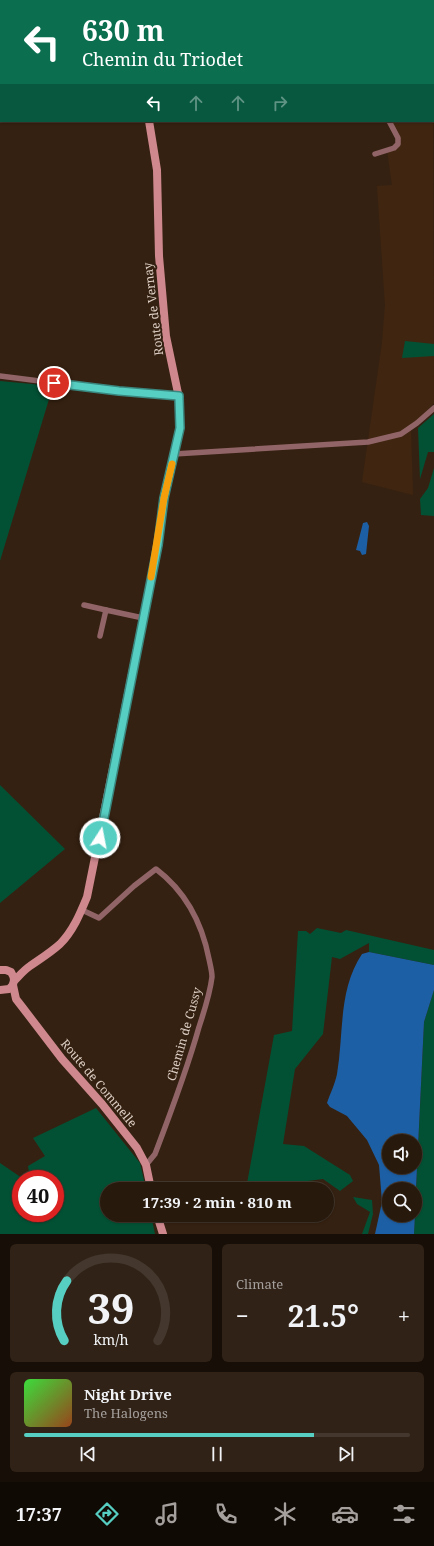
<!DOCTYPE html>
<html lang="en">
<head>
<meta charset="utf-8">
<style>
	:root { --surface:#28190d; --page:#302216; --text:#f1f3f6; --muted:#a5a09d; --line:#44382e; --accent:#57cec2 }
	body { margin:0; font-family:"Noto Serif",serif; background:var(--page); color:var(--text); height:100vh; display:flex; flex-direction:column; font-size:15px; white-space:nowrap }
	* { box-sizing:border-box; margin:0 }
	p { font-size:13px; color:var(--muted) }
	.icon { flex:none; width:22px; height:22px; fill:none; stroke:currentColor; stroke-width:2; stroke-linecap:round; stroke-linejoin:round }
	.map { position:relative; height:1234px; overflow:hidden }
	.drawer { display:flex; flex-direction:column; gap:10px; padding:10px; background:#160e07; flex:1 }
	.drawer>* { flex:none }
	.top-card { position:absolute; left:0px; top:0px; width:434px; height:122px; box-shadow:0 1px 3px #0004,0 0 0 1px var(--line); background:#0b6e4f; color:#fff; overflow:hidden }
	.controls { position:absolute; left:382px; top:1134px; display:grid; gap:8px }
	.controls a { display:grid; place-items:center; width:40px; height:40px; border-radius:50%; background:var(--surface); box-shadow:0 1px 3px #0004,0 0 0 1px var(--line); font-size:20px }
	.speed { position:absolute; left:12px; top:1170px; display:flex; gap:8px; font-size:20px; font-weight:700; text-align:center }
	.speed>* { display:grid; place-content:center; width:52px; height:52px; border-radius:50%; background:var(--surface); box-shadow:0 1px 3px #0004,0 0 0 1px var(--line); line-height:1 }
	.speed .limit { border:6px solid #d22; background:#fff; color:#111 }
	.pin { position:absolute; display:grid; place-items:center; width:34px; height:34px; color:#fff; margin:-17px; border:2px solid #fff; border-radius:50%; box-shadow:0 1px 4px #0007 }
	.me { position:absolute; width:44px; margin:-22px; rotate:11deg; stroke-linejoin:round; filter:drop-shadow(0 0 3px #0008) }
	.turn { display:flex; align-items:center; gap:14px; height:84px; padding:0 16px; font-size:18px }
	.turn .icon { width:52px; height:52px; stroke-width:2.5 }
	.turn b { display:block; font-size:28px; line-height:34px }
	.lanes { display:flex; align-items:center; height:38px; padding:0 16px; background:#0003; justify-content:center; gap:20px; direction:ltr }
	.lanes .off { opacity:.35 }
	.big { font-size:30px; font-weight:700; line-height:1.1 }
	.drawer .tile { flex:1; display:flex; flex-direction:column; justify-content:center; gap:6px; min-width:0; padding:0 14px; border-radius:6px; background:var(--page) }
	.drawer .dial { align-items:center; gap:0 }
	.dial svg { height:104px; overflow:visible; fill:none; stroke:var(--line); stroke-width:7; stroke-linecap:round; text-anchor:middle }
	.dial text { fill:var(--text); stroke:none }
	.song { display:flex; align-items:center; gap:12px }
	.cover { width:48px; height:48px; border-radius:6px; background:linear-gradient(135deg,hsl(120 70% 55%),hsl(20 70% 35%)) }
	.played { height:4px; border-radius:2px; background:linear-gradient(90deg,var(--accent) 75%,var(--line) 75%) }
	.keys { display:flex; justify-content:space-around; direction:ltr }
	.heat { display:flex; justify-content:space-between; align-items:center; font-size:22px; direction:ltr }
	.drawer .tiles { flex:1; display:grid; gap:10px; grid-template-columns:1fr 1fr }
	.tile:last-child { grid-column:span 2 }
	.trip { position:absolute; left:100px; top:1182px; width:234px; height:40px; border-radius:20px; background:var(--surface); box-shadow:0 1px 3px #0004,0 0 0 1px var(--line); font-weight:700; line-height:40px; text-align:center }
	.tab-bar { display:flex; height:64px; justify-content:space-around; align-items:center; background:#100a05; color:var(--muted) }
	.tab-bar .icon { width:28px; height:28px }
	.tab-bar .selected { color:var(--accent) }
	.tab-bar b { font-size:18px; color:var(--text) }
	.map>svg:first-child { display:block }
	.built { fill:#402611 }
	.green { fill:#035134; fill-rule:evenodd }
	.water { fill:#1d5fa4; fill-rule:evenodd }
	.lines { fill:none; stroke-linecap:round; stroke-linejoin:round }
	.street { stroke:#916568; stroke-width:5.5 }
	.secondary { stroke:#ce888e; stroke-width:8 }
	.route-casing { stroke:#39867e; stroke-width:10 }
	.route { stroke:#57cec2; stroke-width:7 }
	.slow { stroke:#f59e0b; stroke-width:7 }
	.labels { text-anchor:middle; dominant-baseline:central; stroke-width:4; stroke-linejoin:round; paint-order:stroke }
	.street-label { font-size:12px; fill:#dccec4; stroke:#352111 }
</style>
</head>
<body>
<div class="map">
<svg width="434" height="1234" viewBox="0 0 434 1234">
	<rect width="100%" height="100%" fill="#352111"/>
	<!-- built -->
	<path class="built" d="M433 84 434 403 411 428 413 495 362 482 382 343 385 305 377 186 392 185 387 150 398 145 389 121H433Z"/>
	<!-- green -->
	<g class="green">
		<path d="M405 341 434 344V356L402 358Z"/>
		<path d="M0 381 53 386 0 561Z"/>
		<path d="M434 414V452H428L420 479 418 428Z"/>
		<path d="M434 468V516L421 515 420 499 428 488Z"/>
		<path d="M0 785 65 849 0 903Z"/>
		<path d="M317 928 341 933 346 930 434 950V965L369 952V943L340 959 332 957 323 1034 295 1069 283 1144 304 1146 350 1175 353 1181 340 1191 323 1179 246 1189 274 1035 292 1031 298 931H306L310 934Z"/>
		<path d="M434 990V1234H414L424 1022Z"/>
		<path d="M96 1108 140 1163 146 1189H107V1215H151L155 1234H0V1163L22 1178 29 1172 28 1166 45 1156 33 1138ZM21 1179H55V1213H21Z"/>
		<path d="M353 1197 372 1200 373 1214 368 1234H362L370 1212 357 1204Z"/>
	</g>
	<!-- water -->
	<g class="water">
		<path d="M367 522 369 526 366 554 362 555 360 551 356 550 363 523Z"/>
		<path d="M369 952 434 965V990L424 1022 415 1210V1189H389V1215H415L414 1234H375L382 1202 379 1165 367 1140 347 1116 330 1107 327 1103C330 1094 335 1084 337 1074 344 1033 338 990 362 954ZM389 1141H415V1167H389Z"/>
	</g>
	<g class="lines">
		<!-- street -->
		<g class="street">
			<path d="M0 0 1 1"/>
			<path d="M41 0V1"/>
			<path d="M14 1 16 0"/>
			<path d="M146 1V0"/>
			<path d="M255 1V0"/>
			<path d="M0 7 1 6"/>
			<path d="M375 154 394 148 398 144V138L389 121"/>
			<path d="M0 376 119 391 179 396"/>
			<path d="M174 454 368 442 401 434 417 423 434 408"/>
			<path d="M84 605 106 610"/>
			<path d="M100 636 106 610 143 618"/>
			<path d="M82 910 99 918 134 886 156 869C185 891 202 923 209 959 210 964 212 971 212 977 210 993 204 1012 199 1027 187 1070 171 1112 155 1154L146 1165"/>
		</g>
		<!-- secondary -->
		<g class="secondary">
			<path d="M118 0V1"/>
			<path d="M0 970H6L11 972C15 978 15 985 9 989L0 990"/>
			<path d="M14 981C19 976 24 970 30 966 40 959 50 953 60 944 73 931 80 914 87 897L158 545 164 498 180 428V414L179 398 166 336 159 256 157 170 149 121"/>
			<path d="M13 985 16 999 23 1008 62 1059 102 1104 137 1148 146 1165 151 1189"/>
			<path d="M157 1215 163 1234"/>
		</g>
	</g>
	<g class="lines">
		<defs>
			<path id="route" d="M54 383 119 391 179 396V398L180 428 164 498 158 545 100 838"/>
		</defs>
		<!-- route casing -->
		<use href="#route" class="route-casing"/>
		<!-- route -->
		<use href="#route" class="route"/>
		<!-- slow -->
		<path class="slow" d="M151 577 164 498 172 464"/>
	</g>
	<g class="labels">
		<!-- street labels -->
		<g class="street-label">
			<text transform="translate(153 309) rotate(-97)">Route de Vernay</text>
			<text transform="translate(184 1034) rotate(-74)">Chemin de Cussy</text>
			<text transform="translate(99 1083) rotate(50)">Route de Commelle</text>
		</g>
	</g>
</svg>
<div class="controls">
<a><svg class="icon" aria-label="sound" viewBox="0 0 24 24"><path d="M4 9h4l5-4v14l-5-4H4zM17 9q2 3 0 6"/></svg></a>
<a><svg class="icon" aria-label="search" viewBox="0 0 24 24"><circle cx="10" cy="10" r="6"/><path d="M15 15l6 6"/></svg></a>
</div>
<div class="speed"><div class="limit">40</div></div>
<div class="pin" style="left:54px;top:383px;background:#d93025"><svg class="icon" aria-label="arrive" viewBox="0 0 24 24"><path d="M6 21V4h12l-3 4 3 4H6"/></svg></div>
<svg class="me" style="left:100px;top:838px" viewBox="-20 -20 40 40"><circle r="17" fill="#57cec2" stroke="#fff" stroke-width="3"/><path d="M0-11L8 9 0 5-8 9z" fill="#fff"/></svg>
<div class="trip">17:39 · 2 min · 810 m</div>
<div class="top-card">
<div class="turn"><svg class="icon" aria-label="left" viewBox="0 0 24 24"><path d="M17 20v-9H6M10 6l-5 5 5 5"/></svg><div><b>630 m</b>Chemin du Triodet</div></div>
<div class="lanes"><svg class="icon" aria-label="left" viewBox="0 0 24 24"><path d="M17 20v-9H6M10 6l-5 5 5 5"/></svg><svg class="icon off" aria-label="ahead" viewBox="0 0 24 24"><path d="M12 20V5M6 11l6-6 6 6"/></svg><svg class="icon off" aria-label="ahead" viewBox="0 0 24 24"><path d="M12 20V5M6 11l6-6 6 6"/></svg><svg class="icon off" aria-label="right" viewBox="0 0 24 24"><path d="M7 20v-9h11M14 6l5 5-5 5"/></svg></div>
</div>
</div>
<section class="drawer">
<div class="tiles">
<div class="tile dial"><svg viewBox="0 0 100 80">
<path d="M14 69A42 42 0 1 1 86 69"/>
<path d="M14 69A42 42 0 0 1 16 23" stroke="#57cec2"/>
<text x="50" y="56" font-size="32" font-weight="700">39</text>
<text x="50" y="72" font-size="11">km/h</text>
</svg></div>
<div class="tile"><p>Climate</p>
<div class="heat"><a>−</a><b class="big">21.5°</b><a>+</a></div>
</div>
<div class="tile">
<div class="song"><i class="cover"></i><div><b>Night Drive</b><p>The Halogens</p></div></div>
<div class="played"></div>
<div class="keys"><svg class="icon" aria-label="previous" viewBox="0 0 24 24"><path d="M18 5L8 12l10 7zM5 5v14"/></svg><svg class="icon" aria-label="pause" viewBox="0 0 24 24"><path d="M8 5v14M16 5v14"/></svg><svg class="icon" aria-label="next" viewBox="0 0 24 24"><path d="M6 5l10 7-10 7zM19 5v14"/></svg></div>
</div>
</div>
</section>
<nav class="tab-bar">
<b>17:37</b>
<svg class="icon selected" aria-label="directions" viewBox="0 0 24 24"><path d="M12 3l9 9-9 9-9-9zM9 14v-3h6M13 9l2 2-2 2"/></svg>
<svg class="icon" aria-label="music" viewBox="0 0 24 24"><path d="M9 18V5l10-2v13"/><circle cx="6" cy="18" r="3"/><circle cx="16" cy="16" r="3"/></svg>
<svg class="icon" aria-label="phone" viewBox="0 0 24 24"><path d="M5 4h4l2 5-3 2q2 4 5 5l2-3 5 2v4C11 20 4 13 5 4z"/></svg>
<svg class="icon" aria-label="climate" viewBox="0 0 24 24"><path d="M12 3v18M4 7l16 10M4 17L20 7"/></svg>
<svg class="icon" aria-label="car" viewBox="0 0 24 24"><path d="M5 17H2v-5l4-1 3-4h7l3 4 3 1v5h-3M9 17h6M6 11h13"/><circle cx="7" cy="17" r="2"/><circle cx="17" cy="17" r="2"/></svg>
<svg class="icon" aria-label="filters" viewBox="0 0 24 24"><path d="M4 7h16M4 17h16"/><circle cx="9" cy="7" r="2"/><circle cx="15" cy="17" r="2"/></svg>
</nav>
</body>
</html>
